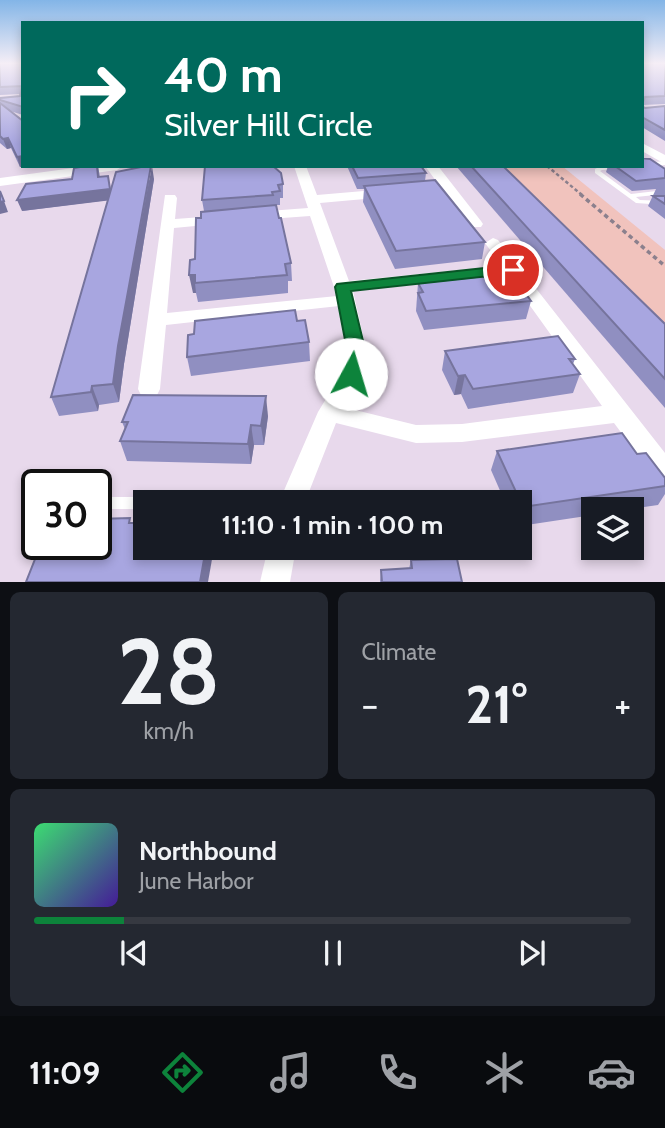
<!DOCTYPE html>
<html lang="en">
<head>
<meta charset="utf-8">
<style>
	:root { --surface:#171b24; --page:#242831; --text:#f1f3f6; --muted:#9ea1a6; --line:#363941; --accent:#0d833b }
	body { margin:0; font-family:Cabin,sans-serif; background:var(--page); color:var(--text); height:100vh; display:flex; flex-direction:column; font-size:26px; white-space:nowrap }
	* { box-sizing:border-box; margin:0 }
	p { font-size:23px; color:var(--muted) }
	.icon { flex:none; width:38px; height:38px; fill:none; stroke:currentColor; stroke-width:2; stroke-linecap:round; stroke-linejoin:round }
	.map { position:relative; height:582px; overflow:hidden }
	.sheet { display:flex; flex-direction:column; gap:10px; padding:10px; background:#0d0f14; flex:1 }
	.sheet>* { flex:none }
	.top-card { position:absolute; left:21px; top:21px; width:623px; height:147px; border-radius:0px; box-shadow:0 4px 10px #0003; background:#00695c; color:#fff; overflow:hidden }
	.fabs { position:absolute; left:581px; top:497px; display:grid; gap:14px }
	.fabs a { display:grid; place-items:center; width:63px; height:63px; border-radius:0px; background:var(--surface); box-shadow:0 4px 10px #0003; font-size:35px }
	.speed { position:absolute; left:21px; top:469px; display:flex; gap:14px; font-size:35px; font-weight:700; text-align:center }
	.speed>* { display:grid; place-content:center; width:91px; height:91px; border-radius:50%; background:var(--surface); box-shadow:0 4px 10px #0003; line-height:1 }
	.speed .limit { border:4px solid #111; border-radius:10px; background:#fff; color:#111 }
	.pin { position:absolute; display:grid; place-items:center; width:60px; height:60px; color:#fff; margin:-30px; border:4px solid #fff; border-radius:50%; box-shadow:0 2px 7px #0007 }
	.me { position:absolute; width:77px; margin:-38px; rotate:6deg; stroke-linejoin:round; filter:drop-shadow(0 0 5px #0008) }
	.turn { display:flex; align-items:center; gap:24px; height:147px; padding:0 28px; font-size:32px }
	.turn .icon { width:91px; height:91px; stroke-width:2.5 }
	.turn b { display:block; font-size:49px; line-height:60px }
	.big { font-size:52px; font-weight:800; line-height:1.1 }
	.sheet .widget { flex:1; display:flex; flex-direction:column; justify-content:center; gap:10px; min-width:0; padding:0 24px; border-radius:10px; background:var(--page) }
	.sheet .dial { align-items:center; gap:0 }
	.dial b { font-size:91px; line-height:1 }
	.song { display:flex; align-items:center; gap:21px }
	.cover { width:84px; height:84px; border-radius:10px; background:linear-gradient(135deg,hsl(140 70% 55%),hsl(260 70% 35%)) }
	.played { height:7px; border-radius:4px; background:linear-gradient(90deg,var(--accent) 15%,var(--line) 15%) }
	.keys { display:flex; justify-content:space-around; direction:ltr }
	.heat { display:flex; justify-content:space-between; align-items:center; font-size:38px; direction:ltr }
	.sheet .tiles { flex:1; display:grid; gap:10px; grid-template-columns:1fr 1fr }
	.widget:last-child { grid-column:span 2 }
	.trip { position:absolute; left:133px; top:490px; width:399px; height:70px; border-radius:0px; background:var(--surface); box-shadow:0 4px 10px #0003; font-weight:800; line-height:70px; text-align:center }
	.tab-bar { display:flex; height:112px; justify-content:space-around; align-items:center; background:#090b0e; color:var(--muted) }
	.tab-bar .icon { width:49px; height:49px }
	.tab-bar .active { color:var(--accent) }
	.tab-bar b { font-size:32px; color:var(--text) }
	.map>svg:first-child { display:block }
	.green { fill:#f1c3bd }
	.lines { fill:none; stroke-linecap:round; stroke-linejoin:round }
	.path-far1 { stroke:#8b808d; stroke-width:2.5; stroke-dasharray:3.5 2.5; stroke-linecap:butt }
	.path { stroke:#8b808d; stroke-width:3.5; stroke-dasharray:4.5 3.5; stroke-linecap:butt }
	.service { fill:#fff; fill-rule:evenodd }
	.minor { fill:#fff; fill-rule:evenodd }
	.wall { fill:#908fc1 }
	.shaded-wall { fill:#76749d }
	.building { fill:#a8a6e0; stroke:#76749d; stroke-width:2 }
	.route { fill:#0d833b; stroke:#085526; stroke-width:2 }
</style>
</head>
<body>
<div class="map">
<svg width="665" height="582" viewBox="0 0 665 582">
	<rect width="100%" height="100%" fill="#e8d9ec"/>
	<!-- green -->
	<path class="green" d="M499 166H562L665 250V331Z"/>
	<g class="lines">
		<!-- path-far1 -->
		<path class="path-far1" d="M547 166 582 195"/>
		<!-- path -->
		<path class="path" d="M580 194 665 266"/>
		<!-- service -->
		<g class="service">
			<path d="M665 161V165L642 167 640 166H642V163Z"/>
			<path d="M601 166H631L628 168 602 170 600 171 631 194 665 190V194L636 197 640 200 665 201V205L636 203 595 173V169Z"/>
			<path d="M96 497H145L150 499 151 502H145V509H96Z"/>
		</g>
		<!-- minor -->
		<g class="minor">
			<path d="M642 143 665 155V164L642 151Z"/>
			<path d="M88 166H123L117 170 0 186V178Z"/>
			<path d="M294 166H306L317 195 387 189 394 193 387 197 320 203 349 281 502 266 485 243 493 238 498 240 665 453V482L656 479 614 423 462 442 416 443 336 423 305 502H279L318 412 341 374 345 345 339 306 166 325 160 389 157 395 149 397 141 395 138 389 165 195H175L177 198 175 219 216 216 223 220 216 224 174 228 167 313 337 296 310 216 255 220 248 216 255 212 308 208ZM508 275 602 406 462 424 416 425 343 407 362 375 365 345 353 291Z"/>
			<path d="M425 166H438L481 221 483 224 481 227H471L444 192 413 193V187L439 185Z"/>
			<path d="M268 548H296L290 582H260Z"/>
		</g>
	</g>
	<!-- wall -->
	<g class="wall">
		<path d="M0 63H23V115L10 111 23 166H24L20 167 11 148 7 149 0 143V98L20 96 21 94 0 95Z"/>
		<path d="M642 63H665V104L642 105Z"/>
		<path d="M642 106 645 108 665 106V141L642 127Z"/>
		<path d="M642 158 665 169V219L648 206 656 189 632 191 606 172 608 166H642Z"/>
		<path d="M98 166 100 177 111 189 154 179 124 364 119 402 99 405 98 411 59 416 51 397 108 200 22 211 72 179Z"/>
		<path d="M347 166H421L426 173 425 181 485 242 482 259 395 269 363 202 364 189H357Z"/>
		<path d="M456 166H503L665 324V408Z"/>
		<path d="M283 184V198H280V205H274L291 263 292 281H288V293L198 302 196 293H193L195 259 201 218 204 211 202 200Z"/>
		<path d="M418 283H512L531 301 526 319 424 330 416 311Z"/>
		<path d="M297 321 309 342 310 361 191 376 187 357Z"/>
		<path d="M445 351 575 359 573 364 580 374 573 393 468 409 461 394 454 395 442 370Z"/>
		<path d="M268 416 264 445H254L251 464 127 461 120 441 125 429 122 422Z"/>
		<path d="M497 451 637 454 665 478V494L658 505 630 509H593V515L520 526V502H505L491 470Z"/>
		<path d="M411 560 462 582H380L381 570 409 569Z"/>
	</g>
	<!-- shaded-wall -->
	<g class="shaded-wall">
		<path d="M8 138 11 148 7 149 3 139Z"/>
		<path d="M23 156V166H24L20 167 17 157Z"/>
		<path d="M152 166 154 179 124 364 119 402 113 384 118 346Z"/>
		<path d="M108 176 112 200 22 211 17 200Z"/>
		<path d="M4 201 8 212 0 214V202Z"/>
		<path d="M189 275H195V283L196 293H193Z"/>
		<path d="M465 375 461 394 454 395 458 376Z"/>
		<path d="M92 386 99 405 98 411 91 392Z"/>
		<path d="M266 396 268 416 264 445 261 426Z"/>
		<path d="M251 425 254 445 251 464 248 444Z"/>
		<path d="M206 548H214L208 582H200Z"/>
	</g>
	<!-- building -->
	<g class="building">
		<path d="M0 63H23V107L0 100V98L20 96 22 86 0 87Z"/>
		<path d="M642 63H665V96L645 97 642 105Z"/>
		<path d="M0 103 23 121V156L17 157 8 138 3 139 0 136Z"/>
		<path d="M642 106 645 108 665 106V130L642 117Z"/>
		<path d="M642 157V158L650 159 665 169V178L636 181 615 166H642Z"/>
		<path d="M86 166H97L98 177 108 176 110 189 17 200 26 184 72 179 74 168Z"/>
		<path d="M146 166H151L118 346 113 384 92 386 91 392 51 397 116 172Z"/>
		<path d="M205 166H273L281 173 283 184 278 185 280 191 272 192 273 195 202 200Z"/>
		<path d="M352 166H421L426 173 358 178Z"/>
		<path d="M471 166H503L665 324V379Z"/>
		<path d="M435 180 485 242 396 251 364 186Z"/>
		<path d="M0 191 4 201 0 202Z"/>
		<path d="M653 196H665V204Z"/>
		<path d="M276 205 279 218H281L291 263 285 264 287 275 195 283V275H189L190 260 195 259 196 218H201V212Z"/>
		<path d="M506 274 512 283H518L531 301 426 311 418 293 423 292 418 283Z"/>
		<path d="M295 310 297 321 305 320 309 342 187 357 188 335 194 334 195 321Z"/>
		<path d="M558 336 575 359H569L580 374 473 389 465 375 458 376 445 351Z"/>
		<path d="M133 395 266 396 261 426 251 425 248 444 120 441 128 422H122Z"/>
		<path d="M622 433 637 454 646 453 665 478V486L523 507 497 451Z"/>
		<path d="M130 518 129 523H145V548H206L200 582H26L41 544H96V519Z"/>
		<path d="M457 559 462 582H382L381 570 412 568 411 560Z"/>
	</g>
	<!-- sky -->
	<linearGradient id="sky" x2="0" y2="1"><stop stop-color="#83b5e7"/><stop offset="0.44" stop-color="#f5eef6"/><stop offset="1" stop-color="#f5eef6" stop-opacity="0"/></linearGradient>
	<rect width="665" height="144" fill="url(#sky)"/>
	<!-- route -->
	<path class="route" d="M513 265 520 270 518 273 351 291 364 345 357 379H344L341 374 346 345 335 287 337 284Z"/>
</svg>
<div class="fabs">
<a><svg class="icon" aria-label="layers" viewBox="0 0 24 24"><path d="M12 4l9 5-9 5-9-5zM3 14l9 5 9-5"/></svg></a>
</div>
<div class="speed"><div class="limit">30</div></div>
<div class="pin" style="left:513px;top:270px;background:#d93025"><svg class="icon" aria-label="arrive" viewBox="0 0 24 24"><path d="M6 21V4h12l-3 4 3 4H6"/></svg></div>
<svg class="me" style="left:351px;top:374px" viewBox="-20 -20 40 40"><circle r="19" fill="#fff"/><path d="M0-13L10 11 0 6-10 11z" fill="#0d833b"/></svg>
<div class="trip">11:10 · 1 min · 100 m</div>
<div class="top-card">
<div class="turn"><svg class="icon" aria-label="right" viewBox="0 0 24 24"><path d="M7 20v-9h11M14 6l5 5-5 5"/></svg><div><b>40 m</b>Silver Hill Circle</div></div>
</div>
</div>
<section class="sheet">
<div class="tiles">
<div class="widget dial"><b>28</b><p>km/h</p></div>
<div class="widget"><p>Climate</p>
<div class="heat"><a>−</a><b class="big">21°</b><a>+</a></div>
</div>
<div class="widget">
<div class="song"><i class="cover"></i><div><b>Northbound</b><p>June Harbor</p></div></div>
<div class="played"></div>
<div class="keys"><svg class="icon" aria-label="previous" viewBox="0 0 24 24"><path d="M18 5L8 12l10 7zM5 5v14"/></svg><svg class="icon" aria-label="pause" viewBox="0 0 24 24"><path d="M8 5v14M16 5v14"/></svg><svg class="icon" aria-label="next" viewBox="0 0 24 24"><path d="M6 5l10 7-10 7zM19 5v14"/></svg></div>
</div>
</div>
</section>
<nav class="tab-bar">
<b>11:09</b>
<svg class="icon active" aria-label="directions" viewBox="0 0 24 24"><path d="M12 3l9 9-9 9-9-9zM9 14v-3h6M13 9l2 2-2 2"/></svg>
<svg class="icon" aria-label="music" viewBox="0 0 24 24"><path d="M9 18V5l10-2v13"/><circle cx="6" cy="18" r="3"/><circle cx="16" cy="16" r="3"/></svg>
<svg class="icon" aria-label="phone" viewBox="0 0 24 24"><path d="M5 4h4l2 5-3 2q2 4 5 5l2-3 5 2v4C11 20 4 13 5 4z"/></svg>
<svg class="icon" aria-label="climate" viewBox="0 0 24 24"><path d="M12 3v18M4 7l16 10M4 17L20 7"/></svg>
<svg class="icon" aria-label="car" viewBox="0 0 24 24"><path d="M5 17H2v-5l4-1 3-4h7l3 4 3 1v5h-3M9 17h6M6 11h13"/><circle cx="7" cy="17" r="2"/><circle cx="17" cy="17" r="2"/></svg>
</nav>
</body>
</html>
